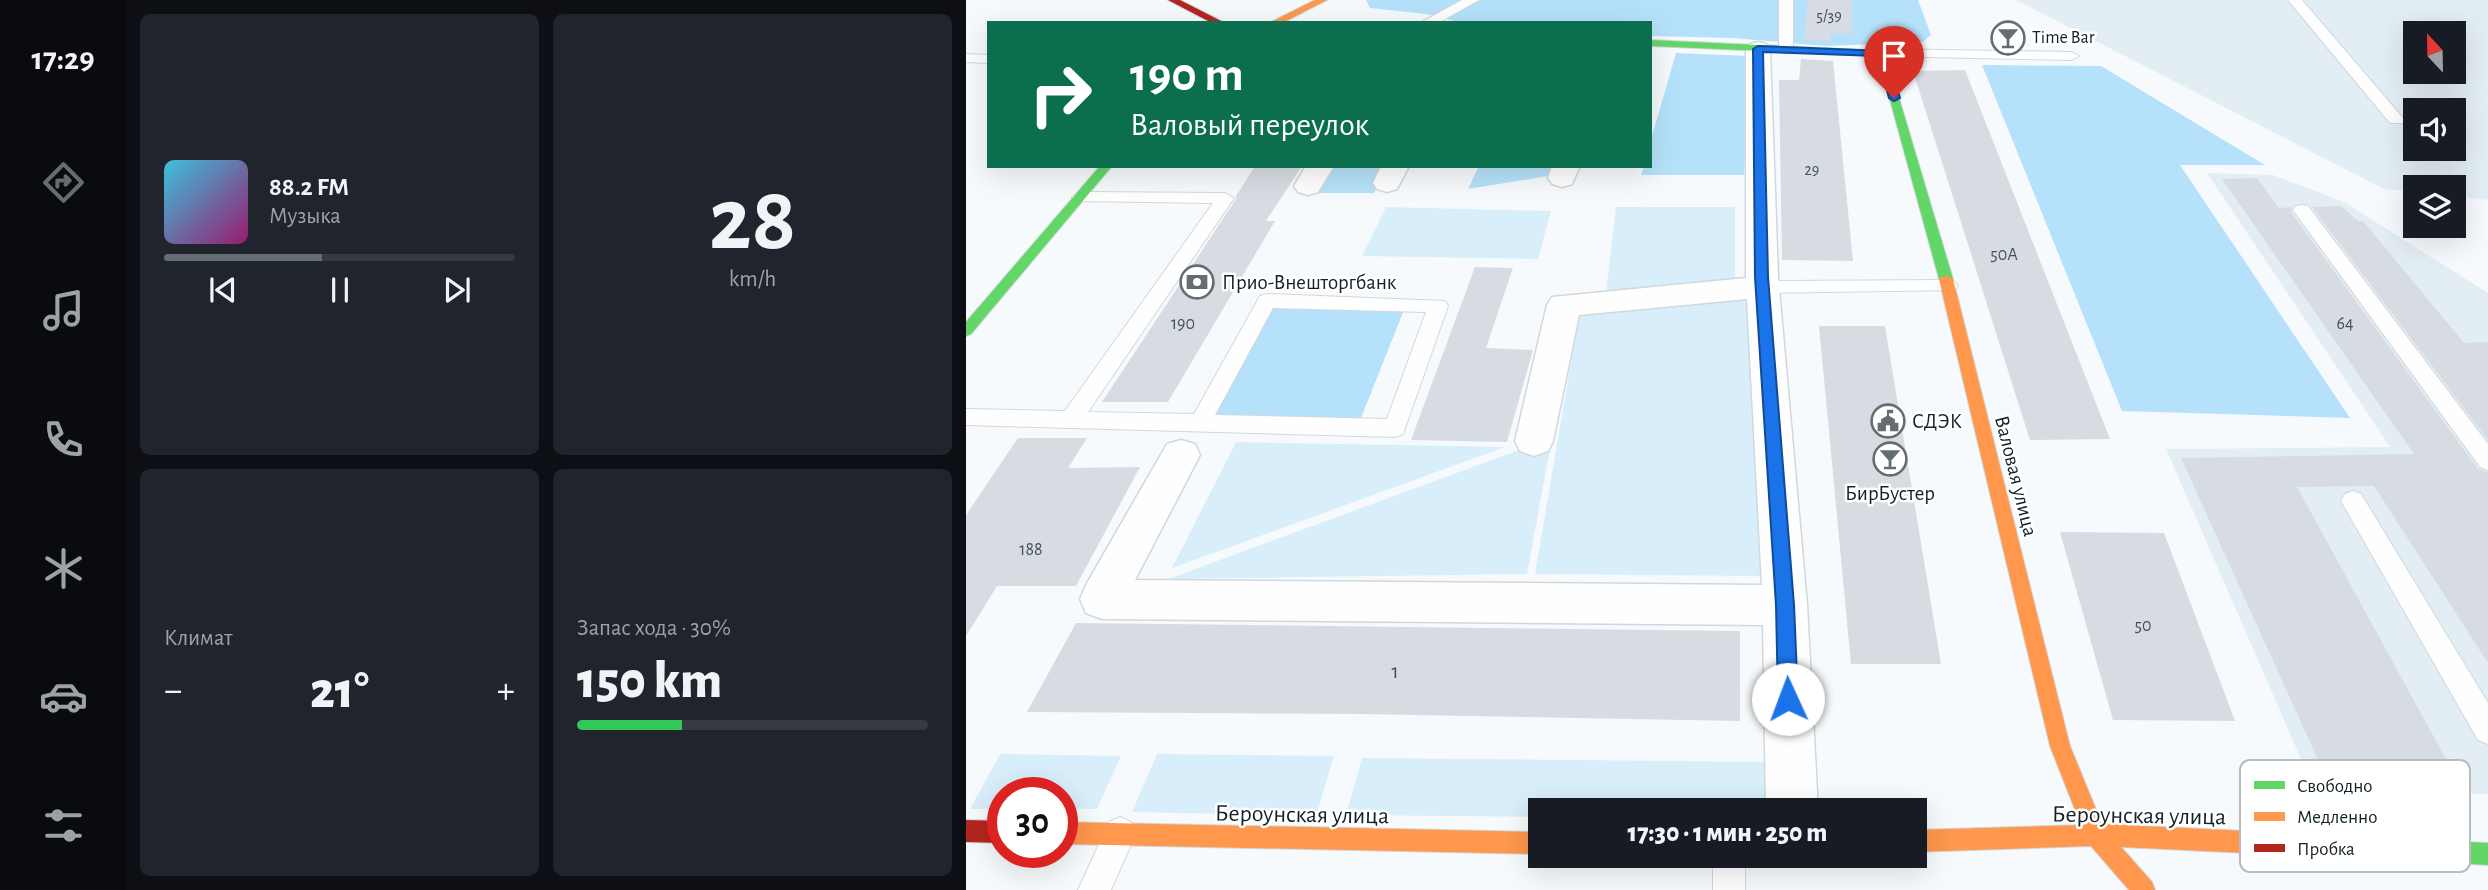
<!DOCTYPE html>
<html lang="ru">
<head>
<meta charset="utf-8">
<style>
	:root { --surface:#171b24; --page:#20242c; --text:#f1f3f6; --muted:#9ea1a6; --line:#363941; --accent:#636d72 }
	body { margin:0; font-family:"Alegreya Sans",sans-serif; background:var(--page); color:var(--text); height:100vh; display:flex; flex-direction:column; font-size:26px; white-space:nowrap }
	* { box-sizing:border-box; margin:0 }
	p { font-size:23px; color:var(--muted) }
	.icon { flex:none; width:38px; height:38px; fill:none; stroke:currentColor; stroke-width:2; stroke-linecap:round; stroke-linejoin:round }
	.map { position:relative; flex:1; overflow:hidden }
	.panel { display:flex; flex-direction:column; gap:14px; padding:14px; background:#0d0f14; width:840px }
	.panel>* { flex:none }
	.top-card { position:absolute; left:21px; top:21px; width:665px; height:147px; border-radius:0px; box-shadow:0 7px 28px #0002; background:#0b6e4f; color:#fff; overflow:hidden }
	.needle { width:46px; rotate:338deg }
	.fabs { position:absolute; left:1437px; top:21px; display:grid; gap:14px }
	.fabs a { display:grid; place-items:center; width:63px; height:63px; border-radius:0px; background:var(--surface); box-shadow:0 7px 28px #0002; font-size:35px }
	.speed { position:absolute; left:21px; top:777px; display:flex; gap:14px; font-size:35px; font-weight:700; text-align:center }
	.speed>* { display:grid; place-content:center; width:91px; height:91px; border-radius:50%; background:var(--surface); box-shadow:0 7px 28px #0002; line-height:1 }
	.speed .limit { border:10px solid #d22; background:#fff; color:#111 }
	.pin { position:absolute; display:grid; place-items:center; width:60px; height:60px; color:#fff; margin:-72px -30px; border-radius:50% 50% 50% 0; rotate:-45deg; box-shadow:0 0 7px #0007 }
	.pin .icon { rotate:45deg }
	.me { position:absolute; width:77px; margin:-38px; rotate:358deg; stroke-linejoin:round; filter:drop-shadow(0 0 5px #0008) }
	.turn { display:flex; align-items:center; gap:24px; height:147px; padding:0 28px; font-size:32px }
	.turn .icon { width:91px; height:91px; stroke-width:2.5 }
	.turn b { display:block; font-size:49px; line-height:60px }
	.big { font-size:52px; font-weight:800; line-height:1.1 }
	.panel .card { flex:1; display:flex; flex-direction:column; justify-content:center; gap:10px; min-width:0; padding:0 24px; border-radius:10px; background:var(--page) }
	.panel .dial { align-items:center; gap:0 }
	.dial b { font-size:91px; line-height:1 }
	.song { display:flex; align-items:center; gap:21px }
	.cover { width:84px; height:84px; border-radius:10px; background:linear-gradient(135deg,hsl(190 70% 55%),hsl(320 70% 35%)) }
	.played { height:7px; border-radius:4px; background:linear-gradient(90deg,var(--accent) 45%,var(--line) 45%) }
	.keys { display:flex; justify-content:space-around; direction:ltr }
	.heat { display:flex; justify-content:space-between; align-items:center; font-size:38px; direction:ltr }
	.charge { height:10px; border-radius:5px; background:linear-gradient(90deg,#34c759 30%,var(--line) 0) }
	.panel .tiles { flex:1; display:grid; gap:14px; grid-template-columns:repeat(2,1fr) }
	.trip { position:absolute; left:562px; top:798px; width:399px; height:70px; border-radius:0px; background:var(--surface); box-shadow:0 7px 28px #0002; font-weight:800; line-height:70px; text-align:center }
	main { display:flex; flex:1; min-height:0 }
	.tab-bar { display:flex; flex-direction:column; width:126px; justify-content:space-around; align-items:center; background:#090b0e; color:var(--muted) }
	.tab-bar .icon { width:49px; height:49px }
	.tab-bar .on { color:var(--accent) }
	.tab-bar b { font-size:32px; color:var(--text) }
	.map>svg:first-child { display:block }
	.built { fill:#e3eef4; fill-rule:evenodd }
	.green { fill:#d8eefa }
	.forest { fill:#b5e2fa }
	.building { fill:#d7dce2 }
	.lines { fill:none; stroke-linecap:round; stroke-linejoin:round }
	.lane-casing { stroke:#d0d8dd; stroke-width:2 }
	.street-casing { stroke:#d0d8dd; stroke-width:3 }
	.fast-casing { stroke:#d0d8dd; stroke-width:2 }
	.slow-casing { stroke:#d0d8dd; stroke-width:2 }
	.jam-casing { stroke:#d0d8dd; stroke-width:2 }
	.lane { fill:#fefeff; fill-rule:evenodd }
	.street { fill:#fefeff; fill-rule:evenodd }
	.fast { fill:#63d668; fill-rule:evenodd }
	.slow { fill:#ff974d; fill-rule:evenodd }
	.jam { fill:#b3261e; fill-rule:evenodd }
	.route { fill:#1a73e8; stroke:#114b97; stroke-width:2 }
	.labels { text-anchor:middle; dominant-baseline:central; stroke-width:5; stroke-linejoin:round; paint-order:stroke }
	.far-number-label { font-size:16px; fill:#445056 }
	.far-poi-label { font-size:18px; fill:#132128; stroke:#fff; text-anchor:start }
	.number-label { font-size:18px; fill:#445056 }
	.poi-label { font-size:21px; fill:#132128; stroke:#fff; text-anchor:start }
	.street-label { font-size:21px; fill:#132128; stroke:#fff }
	.near-number-label { font-size:21px; fill:#445056 }
	.near-street-label { font-size:24px; fill:#132128; stroke:#fff }
	.key { fill:#fff; stroke:#b8bcbe; stroke-width:2 }
	.key-label { font-size:19px; fill:#132128 }
</style>
</head>
<body>
<main>
<nav class="tab-bar">
<b>17:29</b>
<svg class="icon on" aria-label="directions" viewBox="0 0 24 24"><path d="M12 3l9 9-9 9-9-9zM9 14v-3h6M13 9l2 2-2 2"/></svg>
<svg class="icon" aria-label="music" viewBox="0 0 24 24"><path d="M9 18V5l10-2v13"/><circle cx="6" cy="18" r="3"/><circle cx="16" cy="16" r="3"/></svg>
<svg class="icon" aria-label="phone" viewBox="0 0 24 24"><path d="M5 4h4l2 5-3 2q2 4 5 5l2-3 5 2v4C11 20 4 13 5 4z"/></svg>
<svg class="icon" aria-label="climate" viewBox="0 0 24 24"><path d="M12 3v18M4 7l16 10M4 17L20 7"/></svg>
<svg class="icon" aria-label="car" viewBox="0 0 24 24"><path d="M5 17H2v-5l4-1 3-4h7l3 4 3 1v5h-3M9 17h6M6 11h13"/><circle cx="7" cy="17" r="2"/><circle cx="17" cy="17" r="2"/></svg>
<svg class="icon" aria-label="filters" viewBox="0 0 24 24"><path d="M4 7h16M4 17h16"/><circle cx="9" cy="7" r="2"/><circle cx="15" cy="17" r="2"/></svg>
</nav>
<section class="panel">
<div class="tiles">
<div class="card">
<div class="song"><i class="cover"></i><div><b>88.2 FM</b><p>Музыка</p></div></div>
<div class="played"></div>
<div class="keys"><svg class="icon" aria-label="previous" viewBox="0 0 24 24"><path d="M18 5L8 12l10 7zM5 5v14"/></svg><svg class="icon" aria-label="pause" viewBox="0 0 24 24"><path d="M8 5v14M16 5v14"/></svg><svg class="icon" aria-label="next" viewBox="0 0 24 24"><path d="M6 5l10 7-10 7zM19 5v14"/></svg></div>
</div>
<div class="card dial"><b>28</b><p>km/h</p></div>
<div class="card"><p>Климат</p>
<div class="heat"><a>−</a><b class="big">21°</b><a>+</a></div>
</div>
<div class="card"><p>Запас хода · 30%</p><b class="big">150 km</b><div class="charge"></div></div>
</div>
</section>
<div class="map">
<svg width="1522" height="890" viewBox="0 0 1522 890">
	<rect width="100%" height="100%" fill="#f7fafc"/>
	<!-- built -->
	<g class="built">
		<path d="M1050 0H1522V200L1488 196V187H1449V192L1418 189ZM1449 33H1488V72H1449ZM1449 110H1488V149H1449Z"/>
		<path d="M1241 173 1307 175 1378 202 1522 293V794L1349 791 1200 449 1424 447Z"/>
	</g>
	<!-- green -->
	<g class="green">
		<path d="M420 207 585 211 572 259 396 256Z"/>
		<path d="M650 207H769V281L640 293Z"/>
		<path d="M789 293 795 576 569 574 614 309Z"/>
		<path d="M586 438 561 574 202 579Z"/>
		<path d="M270 442 539 447 206 568Z"/>
		<path d="M34 754 155 756 131 809H96V793H37V809H4Z"/>
		<path d="M191 754 368 756 350 816 166 812Z"/>
		<path d="M396 758 803 762V810H574V817L380 815Z"/>
	</g>
	<!-- forest -->
	<g class="forest">
		<path d="M400 0H952L965 35 957 42 860 46 766 38 684 36V23H497L460 14 404 8Z"/>
		<path d="M710 53 784 56 778 175H675L678 166H684V143Z"/>
		<path d="M1016 65 1135 66 1299 165H1214L1384 418 1156 411Z"/>
		<path d="M363 166H423L408 193H346Z"/>
		<path d="M513 166H585L582 176 502 189Z"/>
		<path d="M307 308 438 310 395 418 248 415Z"/>
	</g>
	<!-- building -->
	<g class="building">
		<path d="M842 0H886L885 34 864 33 865 41 838 40Z"/>
		<path d="M835 59 867 61 887 261 816 260 813 80H833Z"/>
		<path d="M999 70 1144 439 1064 440 947 71Z"/>
		<path d="M289 166H336L300 221H309L202 402H136L270 199V196Z"/>
		<path d="M1291 178 1313 208 1326 207 1325 212 1512 469 1522 472V663L1408 486 1331 487 1486 770 1358 773 1215 458 1448 454 1256 179Z"/>
		<path d="M1375 206 1392 221H1397L1498 343 1522 342V440L1346 207Z"/>
		<path d="M509 267 547 268 520 348 567 350 541 442 445 440Z"/>
		<path d="M853 326H919L975 664H885Z"/>
		<path d="M52 438H121L102 468 174 467 110 586H31L0 636V515Z"/>
		<path d="M1094 532 1198 533 1269 721 1147 720Z"/>
		<path d="M110 623 774 631V721L393 714 61 712Z"/>
	</g>
	<g class="lines">
		<defs>
			<g id="lane">
				<path d="M496 0H513L472 23H454Z"/>
				<path d="M813 0H827V50L820 54 813 50Z"/>
				<path d="M1322 0H1336L1436 117 1438 120 1436 123H1424Z"/>
				<path d="M916 49 1106 52 1113 56 1106 60 911 56V50Z"/>
				<path d="M0 54 23 55V63L0 62Z"/>
				<path d="M115 192 259 193 268 198 122 412 228 414 294 296 301 294 479 301 482 306 437 434 429 437 0 425V409L99 411 247 203 109 201 106 197ZM307 308 460 312 421 419 249 415Z"/>
				<path d="M1336 205 1342 206 1522 444V470L1514 467 1330 214 1327 210 1330 206Z"/>
				<path d="M982 280 989 282 992 286 989 290 796 293 789 291 786 287 789 283 796 281Z"/>
				<path d="M1387 491 1395 494 1522 703V744L1512 740 1379 508 1375 501 1379 494Z"/>
				<path d="M154 817 165 822 170 833 145 890H112L143 822Z"/>
				<rect x="747" y="856" width="32" height="34"/>
			</g>
			<g id="street">
				<path d="M792 42 800 44 804 49 812 277 841 605 852 810H800L797 625 136 619 120 613 114 599 120 585 201 444 215 440 229 444 234 455 169 580 796 585 781 299 613 315 587 441 582 451 568 456 554 451 549 441 581 305 586 297 780 278V49L784 44Z"/>
				<path d="M340 166H368L352 192 342 195 332 192 328 186Z"/>
				<path d="M415 166H443L431 189 421 192 411 189 407 183Z"/>
				<path d="M586 166H614L606 184 596 187 586 184 582 178Z"/>
			</g>
			<g id="fast">
				<path d="M684 40 919 51 987 279 985 282 980 283 973 279 912 56 684 46Z"/>
				<path d="M134 166H146L5 334 0 336V322Z"/>
				<path d="M1384 836 1522 843V865L1384 858 1376 855 1373 847 1376 839Z"/>
			</g>
			<g id="slow">
				<path d="M349 0H361L316 23H303Z"/>
				<path d="M980 275 987 279 1104 746 1136 824 1384 836 1392 839 1395 847 1392 855 1384 858 1155 847 1186 882 1189 890H1163L1125 846 948 852V830L1115 825 1084 746 973 279Z"/>
				<path d="M96 822 574 832V854L96 844Z"/>
			</g>
			<g id="jam">
				<path d="M202 0H214L259 23H246Z"/>
				<path d="M0 820 37 821V843L0 842Z"/>
			</g>
		</defs>
		<!-- lane casing -->
		<use href="#lane" class="lane-casing"/>
		<!-- street casing -->
		<use href="#street" class="street-casing"/>
		<!-- fast casing -->
		<use href="#fast" class="fast-casing"/>
		<!-- slow casing -->
		<use href="#slow" class="slow-casing"/>
		<!-- jam casing -->
		<use href="#jam" class="jam-casing"/>
		<!-- lane -->
		<use href="#lane" class="lane"/>
		<!-- street -->
		<use href="#street" class="street"/>
		<!-- fast -->
		<use href="#fast" class="fast"/>
		<!-- slow -->
		<use href="#slow" class="slow"/>
		<!-- jam -->
		<use href="#jam" class="jam"/>
	</g>
	<!-- route -->
	<path class="route" d="M792 46 919 51 934 98 928 101 923 98 912 56 797 52 802 277 828 605 832 699 829 706 822 709 815 706 812 699 810 605 789 277 787 49Z"/>
	<!-- icons -->
	<defs>
		<symbol id="bar-ring" viewBox="-11 -11 22 22"><circle r="9.5" fill="#fff" stroke="#636d72" stroke-width="1.5"/><path d="M-6-5H6L.8 .8V4.5H3.5V6h-7V4.5H-.8V.8Z" fill="#636d72"/></symbol>
		<symbol id="bank-ring" viewBox="-11 -11 22 22"><circle r="9.5" fill="#fff" stroke="#636d72" stroke-width="1.5"/><path d="M-6-4H6V4H-6ZM0-2.3a2.3 2.3 0 1 0 0 4.6a2.3 2.3 0 1 0 0-4.6Z" fill="#636d72"/></symbol>
		<symbol id="civic-ring" viewBox="-11 -11 22 22"><circle r="9.5" fill="#fff" stroke="#636d72" stroke-width="1.5"/><path d="M-.6-6.5H3V-4.5H.6V-3L4-1V1h2V6H-6V1h2V-1L-.6-3ZM-1.2 2.5V6h2.4V2.5Z" fill="#636d72"/></symbol>
	</defs>
	<g fill-rule="evenodd">
		<use href="#bar-ring" x="1023" y="19" width="38" height="38"/>
		<use href="#bank-ring" x="212" y="263" width="38" height="38"/>
		<use href="#civic-ring" x="903" y="402" width="38" height="38"/>
		<use href="#bar-ring" x="905" y="440" width="38" height="38"/>
	</g>
	<g class="labels">
		<!-- far-number labels -->
		<g class="far-number-label">
			<text x="863" y="16">5/39</text>
			<text x="846" y="170">29</text>
		</g>
		<!-- far-poi labels -->
		<g class="far-poi-label">
			<text x="1066" y="38">Time Bar</text>
		</g>
		<!-- number labels -->
		<g class="number-label">
			<text x="1038" y="255">50А</text>
			<text x="217" y="324">190</text>
			<text x="1379" y="324">64</text>
			<text x="65" y="550">188</text>
			<text x="1177" y="626">50</text>
		</g>
		<!-- poi labels -->
		<g class="poi-label">
			<text x="256" y="282">Прио-Внешторгбанк</text>
			<text x="946" y="421">СДЭК</text>
			<text x="924" y="493" text-anchor="middle">БирБустер</text>
		</g>
		<!-- street labels -->
		<g class="street-label">
			<text transform="translate(1050 476) rotate(76)">Валовая улица</text>
		</g>
		<!-- near-number labels -->
		<g class="near-number-label">
			<text x="429" y="671">1</text>
		</g>
		<!-- near-street labels -->
		<g class="near-street-label">
			<text transform="translate(336 815) rotate(1)">Бероунская улица</text>
			<text transform="translate(1173 816) rotate(1)">Бероунская улица</text>
		</g>
	</g>
	<!-- legend -->
	<rect x="1274" y="760" width="230" height="112" rx="10" class="key"/>
	<rect x="1288" y="781" width="31" height="8" fill="#63d668"/>
	<rect x="1288" y="812" width="31" height="9" fill="#ff974d"/>
	<rect x="1288" y="844" width="31" height="8" fill="#b3261e"/>
	<g class="key-label">
		<text x="1331" y="792">Свободно</text>
		<text x="1331" y="823">Медленно</text>
		<text x="1331" y="855">Пробка</text>
	</g>
</svg>
<div class="fabs">
<a><svg class="needle" viewBox="-14 -14 28 28"><path d="M0-13l5 13h-10z" fill="#e53935"/><path d="M0 13l5-13h-10z" fill="#9ea1a6"/></svg></a>
<a><svg class="icon" aria-label="sound" viewBox="0 0 24 24"><path d="M4 9h4l5-4v14l-5-4H4zM17 9q2 3 0 6"/></svg></a>
<a><svg class="icon" aria-label="layers" viewBox="0 0 24 24"><path d="M12 4l9 5-9 5-9-5zM3 14l9 5 9-5"/></svg></a>
</div>
<div class="speed"><div class="limit">30</div></div>
<div class="pin" style="left:928px;top:98px;background:#d93025"><svg class="icon" aria-label="arrive" viewBox="0 0 24 24"><path d="M6 21V4h12l-3 4 3 4H6"/></svg></div>
<svg class="me" style="left:822px;top:699px" viewBox="-20 -20 40 40"><circle r="19" fill="#fff"/><path d="M0-13L10 11 0 6-10 11z" fill="#1a73e8"/></svg>
<div class="trip">17:30 · 1 мин · 250 m</div>
<div class="top-card">
<div class="turn"><svg class="icon" aria-label="right" viewBox="0 0 24 24"><path d="M7 20v-9h11M14 6l5 5-5 5"/></svg><div><b>190 m</b>Валовый переулок</div></div>
</div>
</div>
</main>
</body>
</html>
